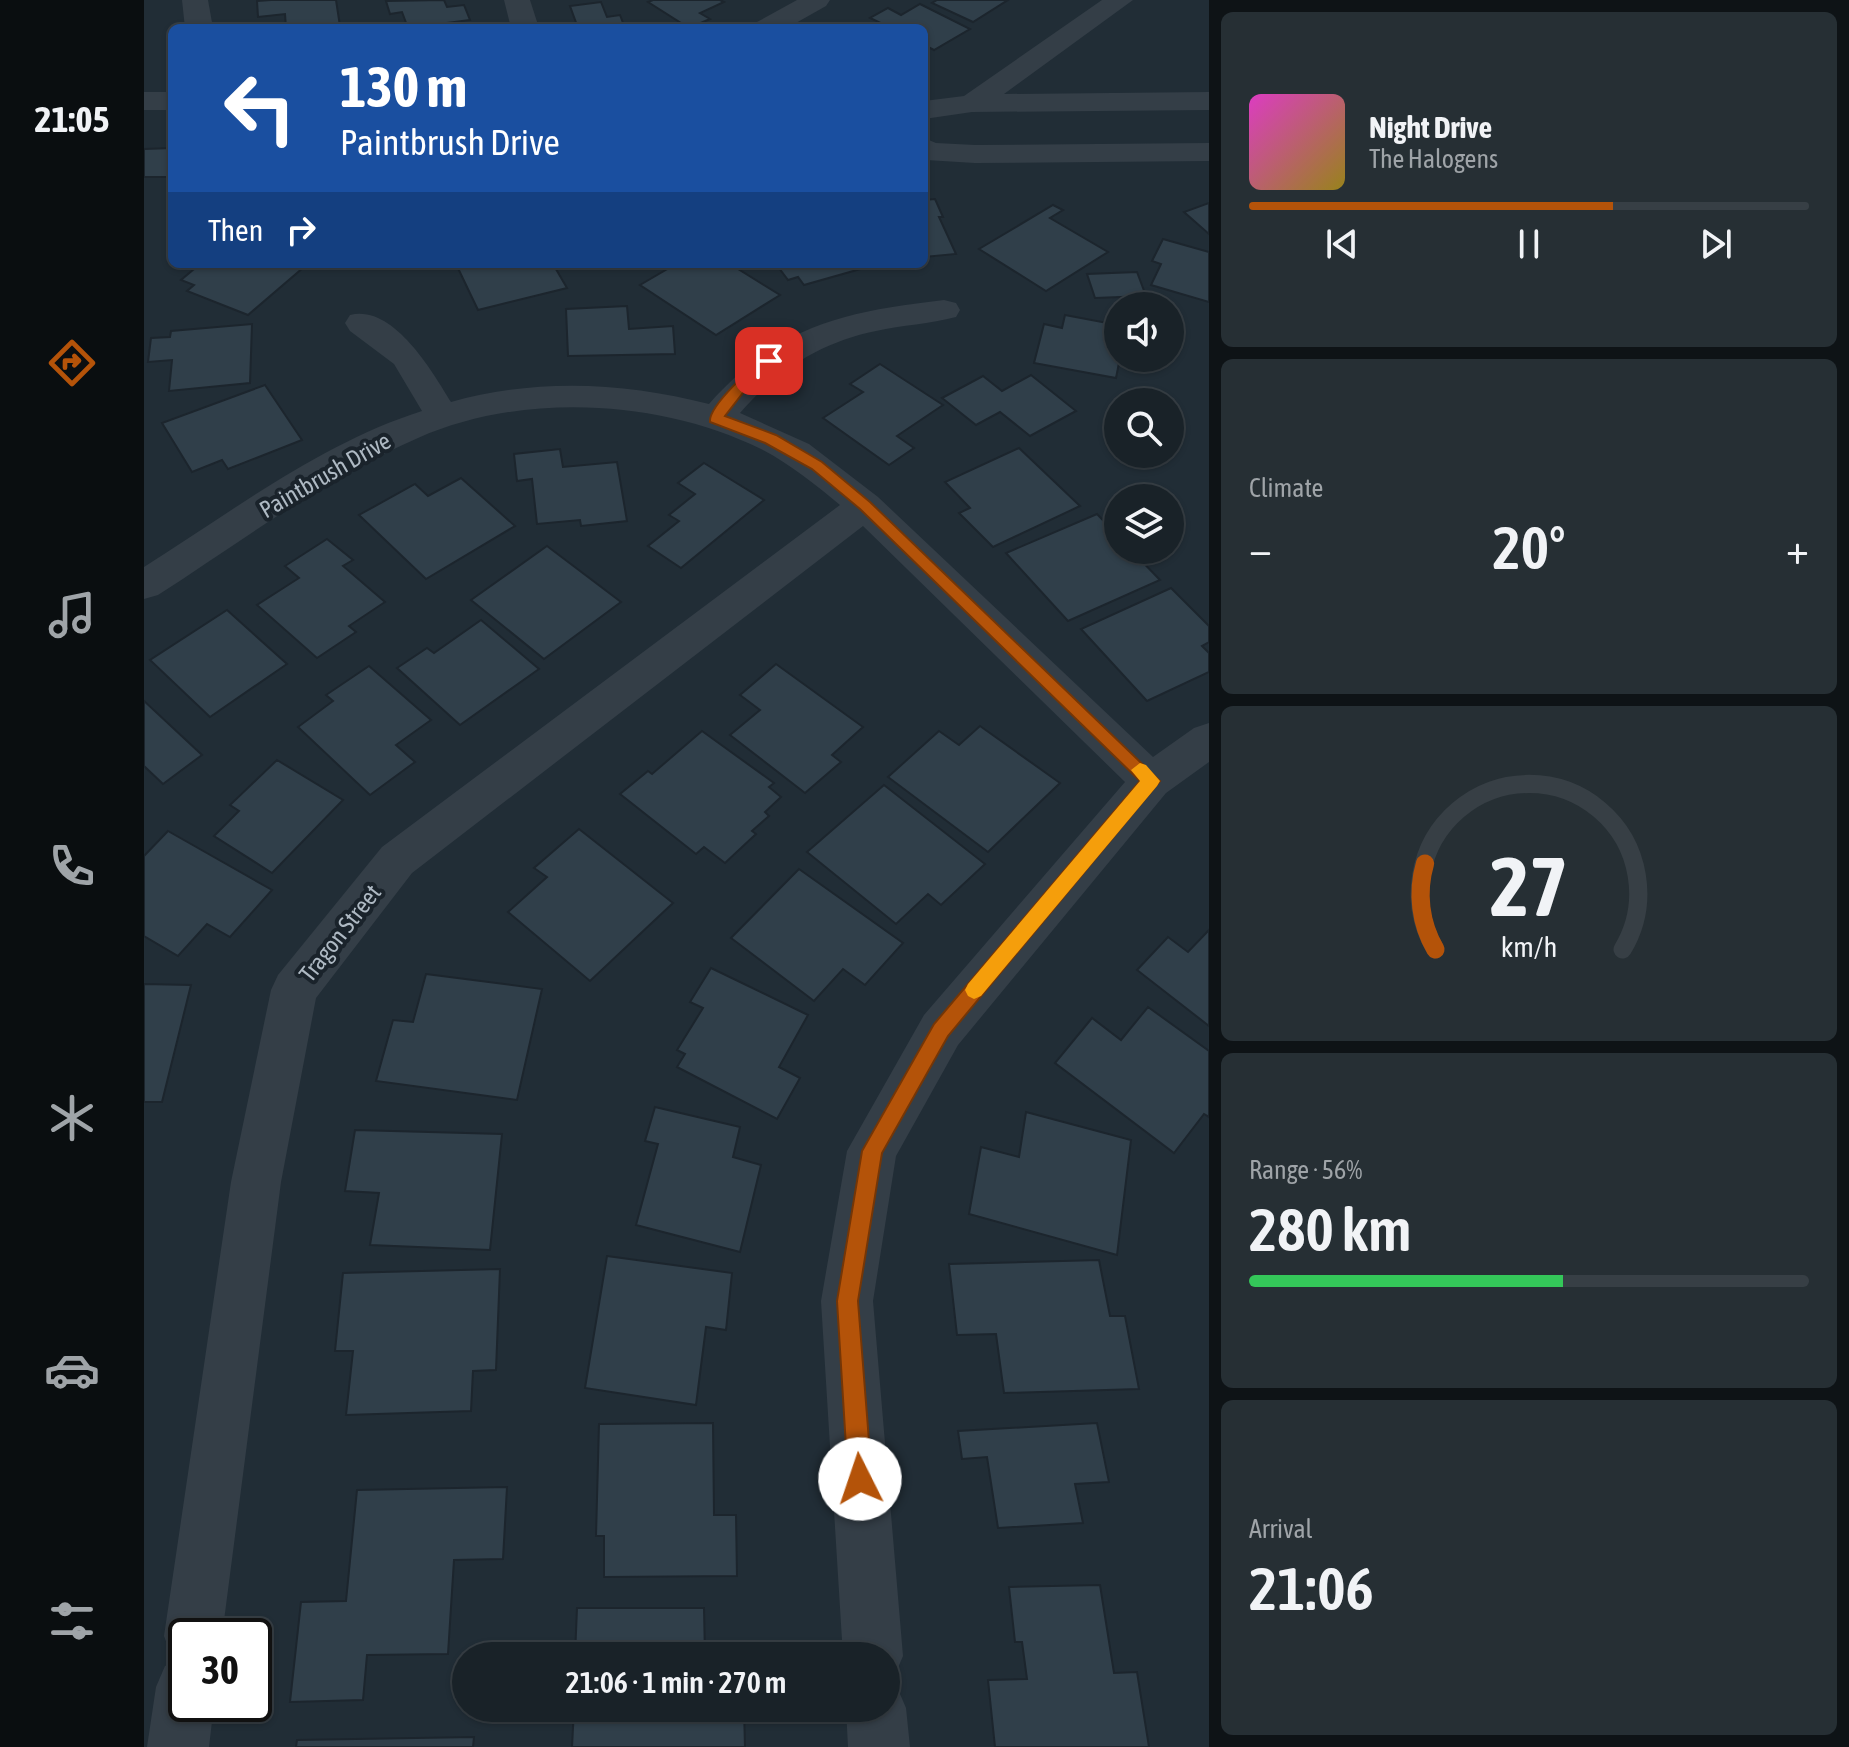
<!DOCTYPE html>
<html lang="en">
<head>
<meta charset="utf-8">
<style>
	:root { --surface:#192228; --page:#262f34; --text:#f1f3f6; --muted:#9fa4a8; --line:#373f45; --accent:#b45309 }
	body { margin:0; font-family:"Asap Condensed",sans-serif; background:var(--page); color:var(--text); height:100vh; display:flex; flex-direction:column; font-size:30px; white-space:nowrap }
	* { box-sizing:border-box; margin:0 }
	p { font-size:26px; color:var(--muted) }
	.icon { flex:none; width:44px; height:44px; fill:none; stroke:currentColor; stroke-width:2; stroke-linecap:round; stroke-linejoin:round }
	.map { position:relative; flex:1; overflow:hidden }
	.side { display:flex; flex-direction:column; gap:12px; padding:12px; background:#0e1316; width:640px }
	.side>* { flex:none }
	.hud { position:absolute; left:24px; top:24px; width:760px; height:244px; border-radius:12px; box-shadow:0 2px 6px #0004,0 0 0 2px var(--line); background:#1a4fa0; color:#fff; overflow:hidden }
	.controls { position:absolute; left:960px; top:292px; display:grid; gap:16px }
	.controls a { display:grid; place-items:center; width:80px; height:80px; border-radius:50%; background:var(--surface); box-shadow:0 2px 6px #0004,0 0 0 2px var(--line); font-size:40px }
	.speed { position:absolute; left:24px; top:1618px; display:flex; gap:16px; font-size:40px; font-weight:700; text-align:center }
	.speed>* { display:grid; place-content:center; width:104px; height:104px; border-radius:50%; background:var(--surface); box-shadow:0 2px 6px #0004,0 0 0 2px var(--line); line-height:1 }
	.speed .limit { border:4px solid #111; border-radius:12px; background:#fff; color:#111 }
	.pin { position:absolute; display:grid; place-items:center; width:68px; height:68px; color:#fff; margin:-34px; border-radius:16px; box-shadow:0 4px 12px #0006 }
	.me { position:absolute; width:88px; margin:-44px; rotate:356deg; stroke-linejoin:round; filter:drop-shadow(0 0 6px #0008) }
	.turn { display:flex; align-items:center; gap:28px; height:168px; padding:0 40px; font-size:36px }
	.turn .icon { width:104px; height:104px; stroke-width:2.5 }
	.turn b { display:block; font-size:56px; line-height:68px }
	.then { display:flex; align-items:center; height:76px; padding:0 40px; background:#0003; gap:16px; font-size:30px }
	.big { font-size:60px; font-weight:600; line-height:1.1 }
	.side .widget { flex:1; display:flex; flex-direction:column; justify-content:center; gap:12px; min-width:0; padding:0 28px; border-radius:12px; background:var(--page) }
	.side .dial { align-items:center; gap:0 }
	.dial svg { height:208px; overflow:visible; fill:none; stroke:var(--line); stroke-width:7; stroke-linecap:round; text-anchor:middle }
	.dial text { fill:var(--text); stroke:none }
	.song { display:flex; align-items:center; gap:24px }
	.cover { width:96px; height:96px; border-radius:12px; background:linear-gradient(135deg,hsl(310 70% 55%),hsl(50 70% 35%)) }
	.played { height:8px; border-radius:4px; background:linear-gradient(90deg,var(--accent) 65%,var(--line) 65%) }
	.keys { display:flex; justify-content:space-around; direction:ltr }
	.heat { display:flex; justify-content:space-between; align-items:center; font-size:44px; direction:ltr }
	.charge { height:12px; border-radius:6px; background:linear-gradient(90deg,#34c759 56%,var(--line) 0) }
	.trip { position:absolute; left:308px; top:1642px; width:448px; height:80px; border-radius:40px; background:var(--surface); box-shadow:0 2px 6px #0004,0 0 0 2px var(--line); font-weight:600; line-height:80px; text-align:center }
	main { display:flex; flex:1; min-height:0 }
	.dock { display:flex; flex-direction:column; width:144px; justify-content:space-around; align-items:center; background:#0a0e10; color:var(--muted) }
	.dock .icon { width:56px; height:56px }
	.dock .on { color:var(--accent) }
	.dock b { font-size:36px; color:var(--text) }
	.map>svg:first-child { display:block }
	.building { fill:#303f4a; stroke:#1c252d; stroke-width:2 }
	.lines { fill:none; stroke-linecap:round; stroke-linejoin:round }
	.minor { fill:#343e47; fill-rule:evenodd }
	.route { fill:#b45309; stroke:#753606; stroke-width:2 }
	.slow { fill:#f59e0b }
	.labels { text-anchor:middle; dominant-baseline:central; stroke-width:8; stroke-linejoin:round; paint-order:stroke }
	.street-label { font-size:24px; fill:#aeb9c3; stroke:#1a232b }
</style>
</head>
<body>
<main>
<nav class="dock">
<b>21:05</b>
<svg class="icon on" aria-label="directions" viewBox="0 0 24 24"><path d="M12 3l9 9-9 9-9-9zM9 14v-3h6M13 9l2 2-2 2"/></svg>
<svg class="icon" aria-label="music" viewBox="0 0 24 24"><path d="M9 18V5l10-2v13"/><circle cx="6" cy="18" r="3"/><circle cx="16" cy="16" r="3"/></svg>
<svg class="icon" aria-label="phone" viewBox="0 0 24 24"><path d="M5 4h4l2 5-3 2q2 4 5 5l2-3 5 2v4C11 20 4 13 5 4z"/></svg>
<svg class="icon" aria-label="climate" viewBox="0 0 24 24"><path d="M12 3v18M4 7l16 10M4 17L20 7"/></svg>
<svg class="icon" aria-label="car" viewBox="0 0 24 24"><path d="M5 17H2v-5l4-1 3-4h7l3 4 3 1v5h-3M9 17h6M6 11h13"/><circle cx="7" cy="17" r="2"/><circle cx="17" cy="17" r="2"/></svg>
<svg class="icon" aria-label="filters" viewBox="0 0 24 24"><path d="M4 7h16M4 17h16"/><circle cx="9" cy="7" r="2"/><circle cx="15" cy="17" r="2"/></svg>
</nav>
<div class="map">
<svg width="1065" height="1747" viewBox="0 0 1065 1747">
	<rect width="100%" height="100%" fill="#212d36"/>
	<!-- building -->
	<g class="building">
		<path d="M127 0H192L196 26 142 28 141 14 114 17 113 1Z"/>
		<path d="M300 0 303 7 320 5 326 20 264 28 258 12 246 14 242 1Z"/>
		<path d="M509 0H576L580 2 556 13 566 19 545 28 504 2Z"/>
		<path d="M793 0H864L829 22 788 3Z"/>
		<path d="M457 2 463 17 476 15 481 28H434L426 6Z"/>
		<path d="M776 4 826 29 790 50 780 45V28H747L726 18 744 8 757 15Z"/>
		<path d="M28 148V177H0V149Z"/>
		<path d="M791 199 799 217H795L812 254 780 257V200Z"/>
		<path d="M1065 203V234L1040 212Z"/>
		<path d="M909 205 919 210 906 218 964 252 902 291 835 249Z"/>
		<path d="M1019 239 1065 252V302L1007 285 1017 264 1008 261Z"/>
		<path d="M56 264H153L160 267 104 315 43 291 50 285 37 280Z"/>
		<path d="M312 264H409L423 288 334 310Z"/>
		<path d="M532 264H586L636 295 572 335 496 285Z"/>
		<path d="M632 264H725L727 266 660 285 654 277 644 280Z"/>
		<path d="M993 272 1002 296 951 298 943 274Z"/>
		<path d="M483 306 485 329 529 326 531 354 424 356 422 309Z"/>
		<path d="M921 315 974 325 976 358 972 378 890 363 900 324 918 328Z"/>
		<path d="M108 324 106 383 25 391 28 360 4 362 7 338 26 337 27 331Z"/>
		<path d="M736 364 799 405 753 436 770 448 745 465 679 418 719 392 706 384Z"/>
		<path d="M887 375 932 411 886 436 856 412 832 425 798 398 839 376 858 391Z"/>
		<path d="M121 385 158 440 84 469 78 460 48 472 18 423Z"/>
		<path d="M875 448 936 506 849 547 815 513 826 508 801 482Z"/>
		<path d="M416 449 419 467 473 462 483 521 437 526 436 520 393 524 388 479 373 481 370 454Z"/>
		<path d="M560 463 620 500 537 568 504 546 535 521 525 515 551 494 534 483Z"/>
		<path d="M317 478 371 526 282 579 215 515 271 484 284 496Z"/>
		<path d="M953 514 974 536V550H987L1016 580 924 621 862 553Z"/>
		<path d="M183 539 209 560 199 566 241 602 205 626 212 632 173 658 113 605 155 578 141 566Z"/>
		<path d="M403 546 477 602 400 659 327 600Z"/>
		<path d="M1027 588 1065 626V642L1058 646 1065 653V672L1003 701 937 629Z"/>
		<path d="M83 610 143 664 66 717 6 660Z"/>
		<path d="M337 620 395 669 316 725 253 668 283 648 290 653Z"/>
		<path d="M632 664 719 727 688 755 697 762 661 793 586 735 616 710 596 695Z"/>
		<path d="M225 666 287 720 252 745 271 762 226 795 154 727 189 701 182 695Z"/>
		<path d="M0 701 58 755 19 784 0 766Z"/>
		<path d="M836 726 916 783 844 852 744 777 795 731 815 745Z"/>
		<path d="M558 731 630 783 625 787 637 797 621 812 625 816 608 831 612 834 581 863 560 847 552 854 476 794 504 771 508 774Z"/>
		<path d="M133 760 199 800 128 873 70 836 95 811 86 805Z"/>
		<path d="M740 785 841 864 797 905 784 894 752 924 663 852Z"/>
		<path d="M435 829 529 903 446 981 364 912 403 877 390 868Z"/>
		<path d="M24 831 128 890 86 937 63 924 34 956 0 936V856Z"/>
		<path d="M655 869 759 943 721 985 699 969 670 1001 587 938Z"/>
		<path d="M1065 930V1026L993 970 1024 937 1044 952Z"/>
		<path d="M567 968 664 1015 635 1067 656 1078 633 1119 533 1067 541 1054 533 1050 559 1008 546 1002Z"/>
		<path d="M282 974 398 989 373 1100 232 1081 249 1020 269 1022Z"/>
		<path d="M0 984 47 985 18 1102H0Z"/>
		<path d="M1004 1007 1065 1051V1117L1060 1114 1030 1153 911 1063 948 1018 977 1040Z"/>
		<path d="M511 1107 596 1127 589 1157 617 1165 596 1252 492 1225 514 1144 501 1141Z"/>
		<path d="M882 1112 987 1140 973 1255 825 1214 837 1147 875 1157Z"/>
		<path d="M211 1130 358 1134 346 1250 226 1245 235 1193 201 1191Z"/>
		<path d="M463 1256 588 1273 582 1330 562 1327 552 1405 441 1388Z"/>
		<path d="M955 1260 966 1316H981L995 1389 860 1393 852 1334 813 1335 805 1264Z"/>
		<path d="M356 1269 352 1370 329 1371 327 1411 202 1415 209 1351H191L199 1273Z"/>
		<path d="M569 1423 570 1515H592L593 1576 460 1577V1536H452L455 1424Z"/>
		<path d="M953 1423 965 1482 931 1484 939 1523 854 1528 843 1457 818 1459 814 1431Z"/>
		<path d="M363 1487 359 1559 310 1560 304 1654 223 1655 219 1700 146 1702 157 1602 202 1601 213 1490Z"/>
		<path d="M956 1585 970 1673 993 1672 1005 1747H851L844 1680 883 1679 878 1642H871L865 1587Z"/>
		<path d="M433 1608H560L561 1656H431Z"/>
		<path d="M430 1708H600L601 1747H428Z"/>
		<path d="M330 1737 329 1747H152L153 1740Z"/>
	</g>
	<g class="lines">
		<!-- minor -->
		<g class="minor">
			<path d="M38 0H64L69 28H41Z"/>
			<path d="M360 0H386L395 28H367Z"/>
			<path d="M653 0H686L682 6 643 28H609L613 22Z"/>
			<path d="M958 0H989L860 94 1065 92V110L828 112 780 119V101L820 96Z"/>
			<rect x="0" y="92" width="28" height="18"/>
			<path d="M780 138 792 143 831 145 1065 143V161L831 163 782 160Z"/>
			<path d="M800 300 812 303 816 310 812 317C786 324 758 325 732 331 677 342 632 371 596 413L665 444 734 497 1009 757 1050 728 1065 723V762L1022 793 814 1045 752 1156 729 1301 759 1656 750 1677 742 1680V1656H699L677 1301 703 1151 780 1015 981 782 719 526 268 873 172 998 137 1182 78 1636H42V1704H70L65 1747H3L12 1687 21 1666 35 1660 28 1657 20 1636 87 1182 127 990 134 975 238 847 696 505C672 485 646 464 617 449 516 399 378 392 274 438 181 478 98 541 14 595L0 599V567C89 511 177 443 278 411L250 364 206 331 201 323 206 315C249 304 288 371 307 402 392 378 480 382 565 404 635 325 699 312 800 300Z"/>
			<path d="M742 1682 753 1687 762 1708 766 1747H704L702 1708H742Z"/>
		</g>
	</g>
	<!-- route -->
	<path class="route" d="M625 357 630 358V365L602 389 581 416 632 435 678 462 726 502 1016 781 804 1036 738 1153 714 1301 728 1479 724 1487 716 1490 708 1487 704 1479 693 1301 718 1151 790 1024 996 781 716 509 668 469 621 443 566 422C564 407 610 363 625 357Z"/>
	<!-- slow -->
	<path class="slow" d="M996 763 1002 765 1016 781 1013 786 837 996 830 999 824 996 821 990 824 984 996 781 987 770Z"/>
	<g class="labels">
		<!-- street labels -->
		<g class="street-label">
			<text transform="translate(181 475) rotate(-30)">Paintbrush Drive</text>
			<text transform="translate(196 933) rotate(-52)">Tragon Street</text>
		</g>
	</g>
</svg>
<div class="controls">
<a><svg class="icon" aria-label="sound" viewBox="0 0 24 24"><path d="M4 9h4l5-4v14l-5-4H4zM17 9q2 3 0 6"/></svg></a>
<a><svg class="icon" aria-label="search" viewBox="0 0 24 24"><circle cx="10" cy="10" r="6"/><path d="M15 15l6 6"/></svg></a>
<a><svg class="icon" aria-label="layers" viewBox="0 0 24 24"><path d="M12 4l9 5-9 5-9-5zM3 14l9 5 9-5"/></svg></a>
</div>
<div class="speed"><div class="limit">30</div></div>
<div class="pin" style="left:625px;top:361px;background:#d93025"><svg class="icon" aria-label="arrive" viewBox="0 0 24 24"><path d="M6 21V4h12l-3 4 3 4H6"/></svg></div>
<svg class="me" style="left:716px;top:1479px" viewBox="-20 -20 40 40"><circle r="19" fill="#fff"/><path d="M0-13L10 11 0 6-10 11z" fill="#b45309"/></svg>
<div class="trip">21:06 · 1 min · 270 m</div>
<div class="hud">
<div class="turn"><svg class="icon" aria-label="left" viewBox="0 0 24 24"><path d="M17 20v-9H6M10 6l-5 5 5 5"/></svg><div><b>130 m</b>Paintbrush Drive</div></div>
<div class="then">Then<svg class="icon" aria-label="right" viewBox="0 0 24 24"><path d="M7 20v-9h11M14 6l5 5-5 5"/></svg></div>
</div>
</div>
<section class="side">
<div class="widget">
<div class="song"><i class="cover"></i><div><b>Night Drive</b><p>The Halogens</p></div></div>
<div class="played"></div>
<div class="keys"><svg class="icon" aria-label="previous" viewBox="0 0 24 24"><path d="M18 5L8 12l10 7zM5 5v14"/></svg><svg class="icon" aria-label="pause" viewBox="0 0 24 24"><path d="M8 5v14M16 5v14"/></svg><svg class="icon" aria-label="next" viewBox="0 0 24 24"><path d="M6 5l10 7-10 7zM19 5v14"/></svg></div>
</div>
<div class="widget"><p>Climate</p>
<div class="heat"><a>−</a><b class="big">20°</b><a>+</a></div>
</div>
<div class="widget dial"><svg viewBox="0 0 100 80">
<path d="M14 69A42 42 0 1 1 86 69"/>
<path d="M14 69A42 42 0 0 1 10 36" stroke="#b45309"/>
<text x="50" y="56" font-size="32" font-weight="700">27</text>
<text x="50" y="72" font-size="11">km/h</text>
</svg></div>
<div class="widget"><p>Range · 56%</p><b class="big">280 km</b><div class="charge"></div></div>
<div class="widget"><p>Arrival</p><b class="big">21:06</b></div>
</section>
</main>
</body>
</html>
